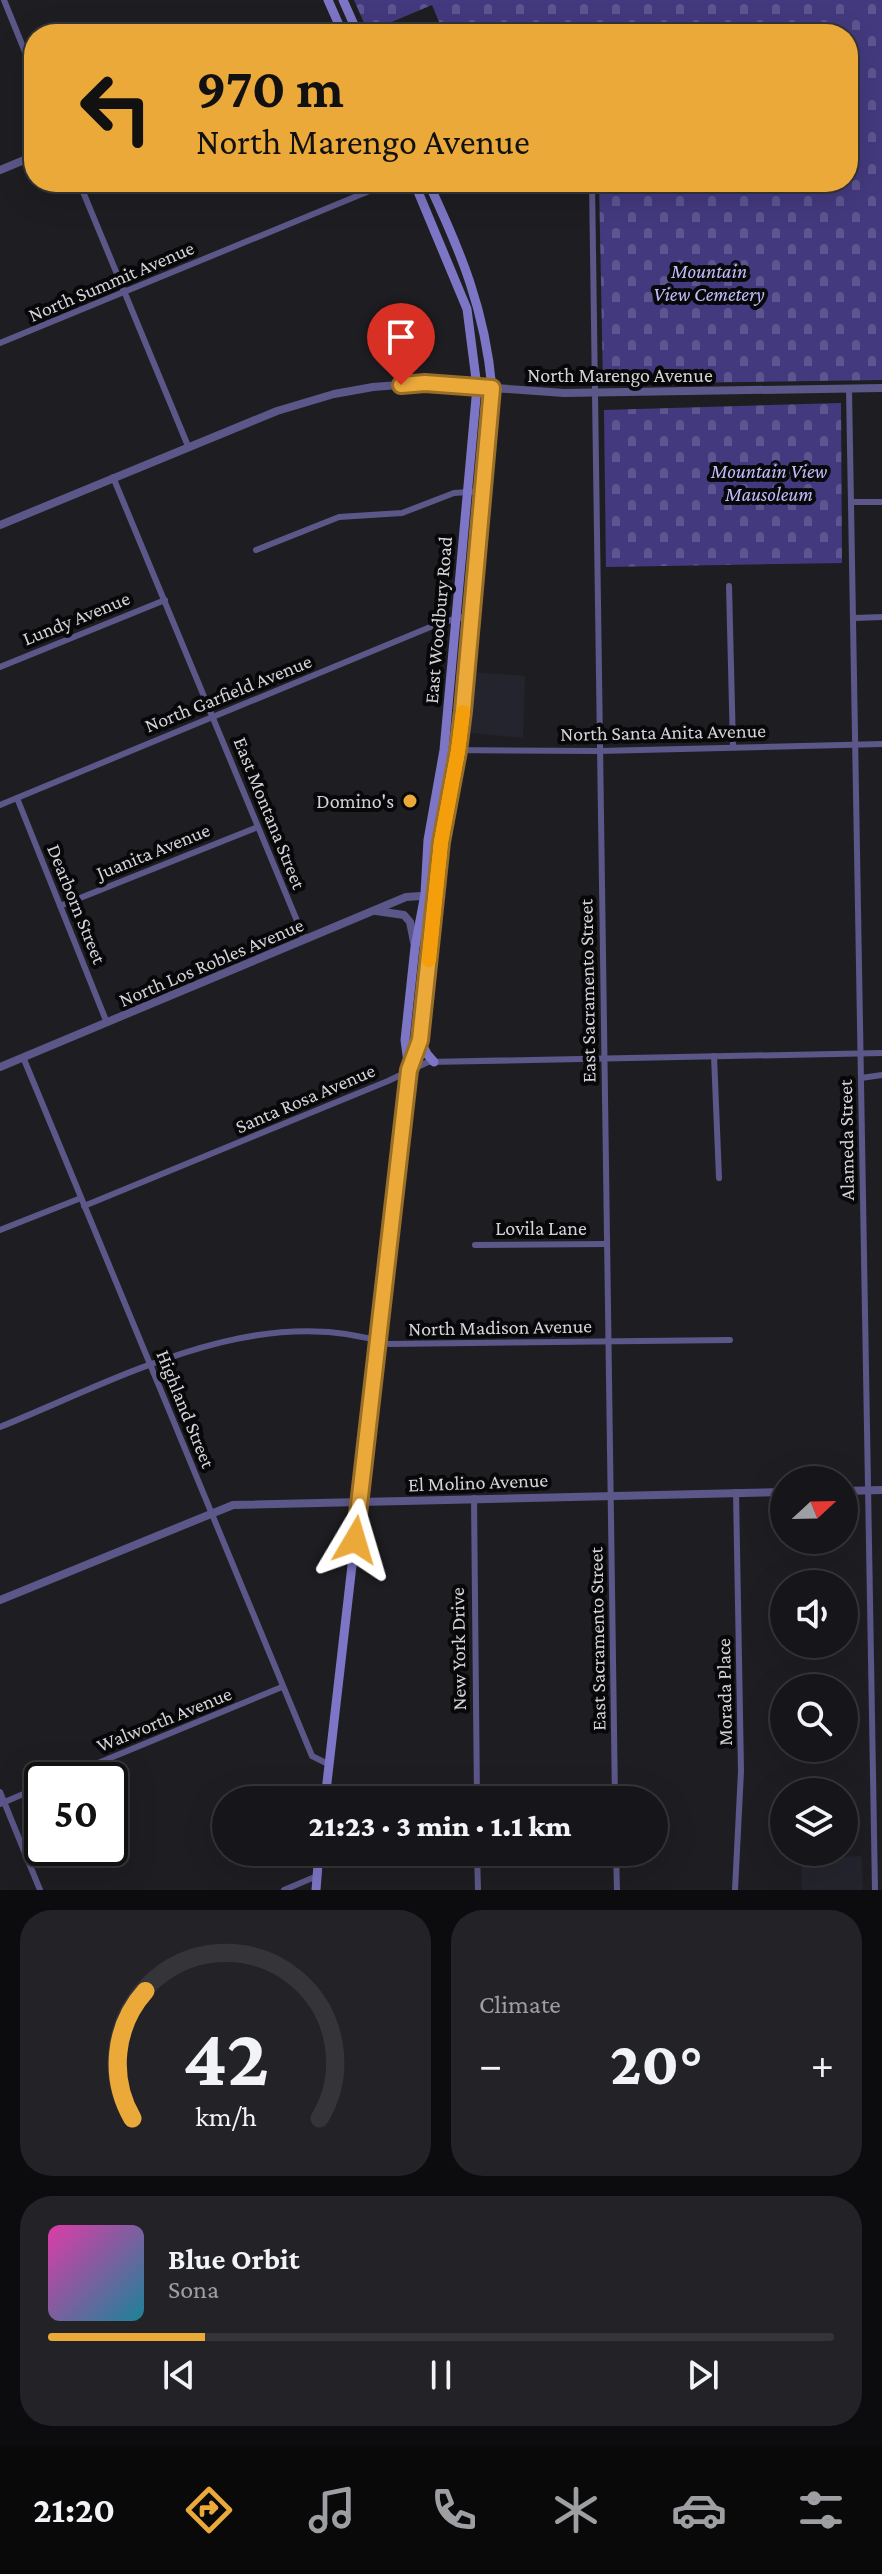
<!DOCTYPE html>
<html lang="en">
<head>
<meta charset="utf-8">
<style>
	:root { --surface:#16161a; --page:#232327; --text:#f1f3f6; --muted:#9e9fa2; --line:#353539; --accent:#eba93a }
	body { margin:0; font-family:"Crimson Pro",serif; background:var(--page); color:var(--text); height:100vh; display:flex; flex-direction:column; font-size:30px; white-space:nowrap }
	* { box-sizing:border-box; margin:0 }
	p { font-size:26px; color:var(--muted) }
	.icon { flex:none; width:44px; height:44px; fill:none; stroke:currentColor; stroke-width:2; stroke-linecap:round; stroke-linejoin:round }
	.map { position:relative; height:1890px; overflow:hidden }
	.panel { display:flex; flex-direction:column; gap:20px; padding:20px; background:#0c0c0e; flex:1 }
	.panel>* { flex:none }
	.top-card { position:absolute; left:24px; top:24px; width:834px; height:168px; border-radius:32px; box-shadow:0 8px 32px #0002,0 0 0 2px var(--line); background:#eba93a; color:#111; overflow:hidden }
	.needle { width:52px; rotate:68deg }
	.buttons { position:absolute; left:770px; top:1466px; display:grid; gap:16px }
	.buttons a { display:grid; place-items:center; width:88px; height:88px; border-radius:50%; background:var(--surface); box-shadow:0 8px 32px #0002,0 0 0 2px var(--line); font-size:40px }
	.speed { position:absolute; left:24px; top:1762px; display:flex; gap:16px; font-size:40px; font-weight:700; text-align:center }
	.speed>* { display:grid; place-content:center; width:104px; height:104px; border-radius:50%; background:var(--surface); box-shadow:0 8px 32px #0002,0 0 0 2px var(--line); line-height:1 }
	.speed .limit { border:4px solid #111; border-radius:12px; background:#fff; color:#111 }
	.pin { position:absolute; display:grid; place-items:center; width:68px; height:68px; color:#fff; margin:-82px -34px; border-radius:50% 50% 50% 0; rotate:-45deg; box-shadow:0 0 8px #0007 }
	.pin .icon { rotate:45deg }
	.me { position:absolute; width:88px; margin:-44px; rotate:7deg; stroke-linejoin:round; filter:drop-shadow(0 0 6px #0008) }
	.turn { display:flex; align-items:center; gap:28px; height:168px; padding:0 40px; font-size:36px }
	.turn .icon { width:104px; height:104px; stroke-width:2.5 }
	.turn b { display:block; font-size:56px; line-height:68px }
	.big { font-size:60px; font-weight:800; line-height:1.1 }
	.panel .card { flex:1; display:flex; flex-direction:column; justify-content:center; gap:12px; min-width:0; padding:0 28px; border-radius:32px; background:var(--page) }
	.panel .dial { align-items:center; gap:0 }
	.dial svg { height:208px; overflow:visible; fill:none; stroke:var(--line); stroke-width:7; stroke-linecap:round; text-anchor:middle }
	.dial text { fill:var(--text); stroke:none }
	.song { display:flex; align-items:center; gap:24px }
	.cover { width:96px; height:96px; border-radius:12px; background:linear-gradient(135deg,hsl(320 70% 55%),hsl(190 70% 35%)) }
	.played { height:8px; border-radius:4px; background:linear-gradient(90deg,var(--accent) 20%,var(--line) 20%) }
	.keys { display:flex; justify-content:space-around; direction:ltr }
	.heat { display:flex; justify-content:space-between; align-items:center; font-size:44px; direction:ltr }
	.panel .tiles { flex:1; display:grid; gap:20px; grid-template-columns:1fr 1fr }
	.card:last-child { grid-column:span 2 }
	.trip { position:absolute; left:212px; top:1786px; width:456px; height:80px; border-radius:40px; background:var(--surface); box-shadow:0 8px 32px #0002,0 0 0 2px var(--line); font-weight:800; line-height:80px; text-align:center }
	.tab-bar { display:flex; height:128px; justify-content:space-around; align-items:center; background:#09090a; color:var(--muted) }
	.tab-bar .icon { width:56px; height:56px }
	.tab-bar .active { color:var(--accent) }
	.tab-bar b { font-size:36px; color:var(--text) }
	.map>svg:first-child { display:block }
	.built { fill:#24242e }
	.cemetery { fill:url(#cemetery-stones) }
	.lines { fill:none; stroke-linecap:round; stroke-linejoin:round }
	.minor { stroke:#5b5789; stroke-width:6 }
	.tertiary { stroke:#5b5789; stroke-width:8 }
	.secondary { stroke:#7d76c6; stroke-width:9 }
	.route-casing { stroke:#996e26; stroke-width:20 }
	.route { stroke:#eba93a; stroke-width:14 }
	.slow { stroke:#f59e0b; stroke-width:14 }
	.poi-dot { fill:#eba93a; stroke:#08080a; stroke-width:3 }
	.labels { text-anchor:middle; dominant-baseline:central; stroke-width:8; stroke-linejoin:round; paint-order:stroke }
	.park-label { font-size:20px; font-style:italic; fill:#c0bdfc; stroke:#08080a }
	.street-label { font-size:20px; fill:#d4d4d6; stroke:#08080a }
	.poi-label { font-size:20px; fill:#d4d4d6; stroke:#08080a; text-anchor:end }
</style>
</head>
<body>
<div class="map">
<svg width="882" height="1890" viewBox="0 0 882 1890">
	<defs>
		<pattern id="cemetery-stones" width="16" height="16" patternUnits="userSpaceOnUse" patternTransform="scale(2)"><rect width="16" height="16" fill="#43397e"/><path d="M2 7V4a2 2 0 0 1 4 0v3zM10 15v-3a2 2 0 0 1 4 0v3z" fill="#5d5590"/></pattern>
	</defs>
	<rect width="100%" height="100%" fill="#1e1e22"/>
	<!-- built -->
	<g class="built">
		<path d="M471 672 525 676 523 738 472 733 468 728Z"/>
		<path d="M861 1856 863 1890H802L801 1859Z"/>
	</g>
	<!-- cemetery -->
	<g class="cemetery">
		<path d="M354 0H882V380L603 384 599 182H848V34H444L432 5 368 32Z"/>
		<path d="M841 403 842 563 606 567 604 410Z"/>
	</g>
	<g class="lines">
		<!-- minor -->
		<g class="minor">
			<path d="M4 0 34 74"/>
			<path d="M79 182 188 446"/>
			<path d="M592 182 615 1800"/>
			<path d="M0 343 391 182"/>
			<path d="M849 389 875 1890"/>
			<path d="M113 477 305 940"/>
			<path d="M852 502H882"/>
			<path d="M256 550 339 517 402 513 454 493 483 491"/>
			<path d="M729 586 733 747"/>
			<path d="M854 618 882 617"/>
			<path d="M0 667 165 600"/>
			<path d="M444 750 599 751 882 744"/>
			<path d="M17 798 107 1023"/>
			<path d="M0 805 440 623 470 615"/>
			<path d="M60 906 258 827"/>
			<path d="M714 1056 719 1178"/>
			<path d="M23 1057 312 1756 328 1764"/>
			<path d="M861 1078 882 1075"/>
			<path d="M84 1206 388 1081 428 1062 882 1053"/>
			<path d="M0 1230 81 1198"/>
			<path d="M475 1245 606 1244"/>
			<path d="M0 1427C119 1379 257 1300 389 1344L730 1340"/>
			<path d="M474 1498 477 1800"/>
			<path d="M57 1780 282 1687"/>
			<path d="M0 1792 40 1890"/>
			<path d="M0 1804 42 1786"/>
			<path d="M477 1852 478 1890"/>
			<path d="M616 1852 617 1890"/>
			<path d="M284 1890 317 1876"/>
			<path d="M735 1890 741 1771 736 1492"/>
		</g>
		<!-- tertiary -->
		<g class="tertiary">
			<path d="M328 34 354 24"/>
			<path d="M0 170 34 156"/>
			<path d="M0 525 277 411 334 394 373 387 425 383 564 393 882 388"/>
			<path d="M376 911 404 915 410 922 414 942"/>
			<path d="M0 1067 406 897 436 895"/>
			<path d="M844 1491 882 1490"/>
			<path d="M0 1600 233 1505 784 1492"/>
		</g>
		<!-- secondary -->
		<g class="secondary">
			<path d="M328 0 343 34"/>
			<path d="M343 0 358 34"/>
			<path d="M420 1040 427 1054 434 1062"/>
			<path d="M410 1069 420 1040 441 842 458 751 463 711 492 388C485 310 461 252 428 182"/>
			<path d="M325 1800 409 1070 405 1040 415 947 425 894 428 840 444 750 477 387 467 309 414 182"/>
			<path d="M316 1890 319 1852"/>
		</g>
	</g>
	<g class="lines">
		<defs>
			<path id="route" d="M355 1540 409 1070 420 1040 441 842 458 751 463 711 492 388 425 383 401 385"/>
		</defs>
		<!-- route casing -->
		<use href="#route" class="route-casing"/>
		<!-- route -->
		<use href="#route" class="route"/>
		<!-- slow -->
		<path class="slow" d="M429 960 441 842 458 751 463 712"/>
	</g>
	<!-- markers -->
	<circle class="poi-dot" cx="410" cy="801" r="8"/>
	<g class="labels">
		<!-- park labels -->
		<g class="park-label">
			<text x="709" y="271">Mountain<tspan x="709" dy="23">View Cemetery</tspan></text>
			<text x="769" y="471">Mountain View<tspan x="769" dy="23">Mausoleum</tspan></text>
		</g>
		<!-- street labels -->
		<g class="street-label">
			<text transform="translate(111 281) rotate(-23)">North Summit Avenue</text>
			<text x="620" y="375">North Marengo Avenue</text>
			<text transform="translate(76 618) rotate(-22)">Lundy Avenue</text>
			<text transform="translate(438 620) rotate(-85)">East Woodbury Road</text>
			<text transform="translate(228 693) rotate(-22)">North Garfield Avenue</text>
			<text transform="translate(663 732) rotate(-1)">North Santa Anita Avenue</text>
			<text transform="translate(270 813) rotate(68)">East Montana Street</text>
			<text transform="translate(153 851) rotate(-22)">Juanita Avenue</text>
			<text transform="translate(77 904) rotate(68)">Dearborn Street</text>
			<text transform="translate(211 962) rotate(-23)">North Los Robles Avenue</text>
			<text transform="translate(587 991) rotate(-91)">East Sacramento Street</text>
			<text transform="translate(305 1098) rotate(-23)">Santa Rosa Avenue</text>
			<text transform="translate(846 1140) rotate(-91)">Alameda Street</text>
			<text x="541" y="1228">Lovila Lane</text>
			<text transform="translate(500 1327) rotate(-1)">North Madison Avenue</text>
			<text transform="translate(186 1409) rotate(68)">Highland Street</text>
			<text transform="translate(478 1482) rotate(-2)">El Molino Avenue</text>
			<text transform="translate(597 1639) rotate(-91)">East Sacramento Street</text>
			<text transform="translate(458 1649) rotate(-91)">New York Drive</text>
			<text transform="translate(724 1692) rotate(-91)">Morada Place</text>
			<text transform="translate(164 1719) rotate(-22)">Walworth Avenue</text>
		</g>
		<!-- poi labels -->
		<g class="poi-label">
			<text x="394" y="801">Domino's</text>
		</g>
	</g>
</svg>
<div class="buttons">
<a><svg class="needle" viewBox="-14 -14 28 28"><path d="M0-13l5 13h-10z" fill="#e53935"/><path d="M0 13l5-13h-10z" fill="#9e9fa2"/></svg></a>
<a><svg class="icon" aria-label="sound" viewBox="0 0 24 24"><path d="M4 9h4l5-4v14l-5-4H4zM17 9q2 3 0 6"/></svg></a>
<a><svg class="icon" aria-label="search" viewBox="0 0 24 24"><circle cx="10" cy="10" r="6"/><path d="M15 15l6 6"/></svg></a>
<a><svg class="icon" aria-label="layers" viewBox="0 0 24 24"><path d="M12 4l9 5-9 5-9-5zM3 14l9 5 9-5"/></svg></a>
</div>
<div class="speed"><div class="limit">50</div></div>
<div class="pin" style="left:401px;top:385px;background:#d93025"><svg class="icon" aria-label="arrive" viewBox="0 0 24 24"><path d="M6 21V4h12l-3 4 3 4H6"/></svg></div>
<svg class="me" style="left:355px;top:1540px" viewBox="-20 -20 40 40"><path d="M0-17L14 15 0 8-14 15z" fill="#eba93a" stroke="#fff" stroke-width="4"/></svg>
<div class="trip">21:23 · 3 min · 1.1 km</div>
<div class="top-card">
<div class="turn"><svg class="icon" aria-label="left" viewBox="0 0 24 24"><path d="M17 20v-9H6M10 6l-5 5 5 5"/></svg><div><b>970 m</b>North Marengo Avenue</div></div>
</div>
</div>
<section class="panel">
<div class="tiles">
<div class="card dial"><svg viewBox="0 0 100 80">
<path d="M14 69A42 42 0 1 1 86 69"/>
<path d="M14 69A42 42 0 0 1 19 20" stroke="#eba93a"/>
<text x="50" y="56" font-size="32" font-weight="700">42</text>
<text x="50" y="72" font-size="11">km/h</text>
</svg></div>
<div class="card"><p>Climate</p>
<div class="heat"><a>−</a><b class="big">20°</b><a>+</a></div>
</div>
<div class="card">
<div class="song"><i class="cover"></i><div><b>Blue Orbit</b><p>Sona</p></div></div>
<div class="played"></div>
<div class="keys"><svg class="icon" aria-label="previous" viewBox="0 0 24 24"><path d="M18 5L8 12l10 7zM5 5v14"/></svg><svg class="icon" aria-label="pause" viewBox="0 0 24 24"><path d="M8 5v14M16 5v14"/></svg><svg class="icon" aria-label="next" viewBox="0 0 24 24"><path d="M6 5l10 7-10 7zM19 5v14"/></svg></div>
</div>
</div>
</section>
<nav class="tab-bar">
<b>21:20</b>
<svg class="icon active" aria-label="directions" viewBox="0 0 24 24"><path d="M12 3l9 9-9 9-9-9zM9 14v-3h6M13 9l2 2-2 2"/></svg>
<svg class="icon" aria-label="music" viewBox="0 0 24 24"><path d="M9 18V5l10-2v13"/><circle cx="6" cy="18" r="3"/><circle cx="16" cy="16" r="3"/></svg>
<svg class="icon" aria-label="phone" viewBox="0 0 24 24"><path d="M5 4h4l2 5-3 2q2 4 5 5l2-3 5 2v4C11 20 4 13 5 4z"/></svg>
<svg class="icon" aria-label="climate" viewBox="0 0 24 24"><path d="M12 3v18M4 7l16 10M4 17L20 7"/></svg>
<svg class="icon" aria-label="car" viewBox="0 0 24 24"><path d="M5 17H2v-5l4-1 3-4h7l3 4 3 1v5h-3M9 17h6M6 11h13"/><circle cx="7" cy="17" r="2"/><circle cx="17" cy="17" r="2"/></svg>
<svg class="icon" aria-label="filters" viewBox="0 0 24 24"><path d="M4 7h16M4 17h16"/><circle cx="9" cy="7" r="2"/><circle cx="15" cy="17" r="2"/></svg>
</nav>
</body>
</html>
